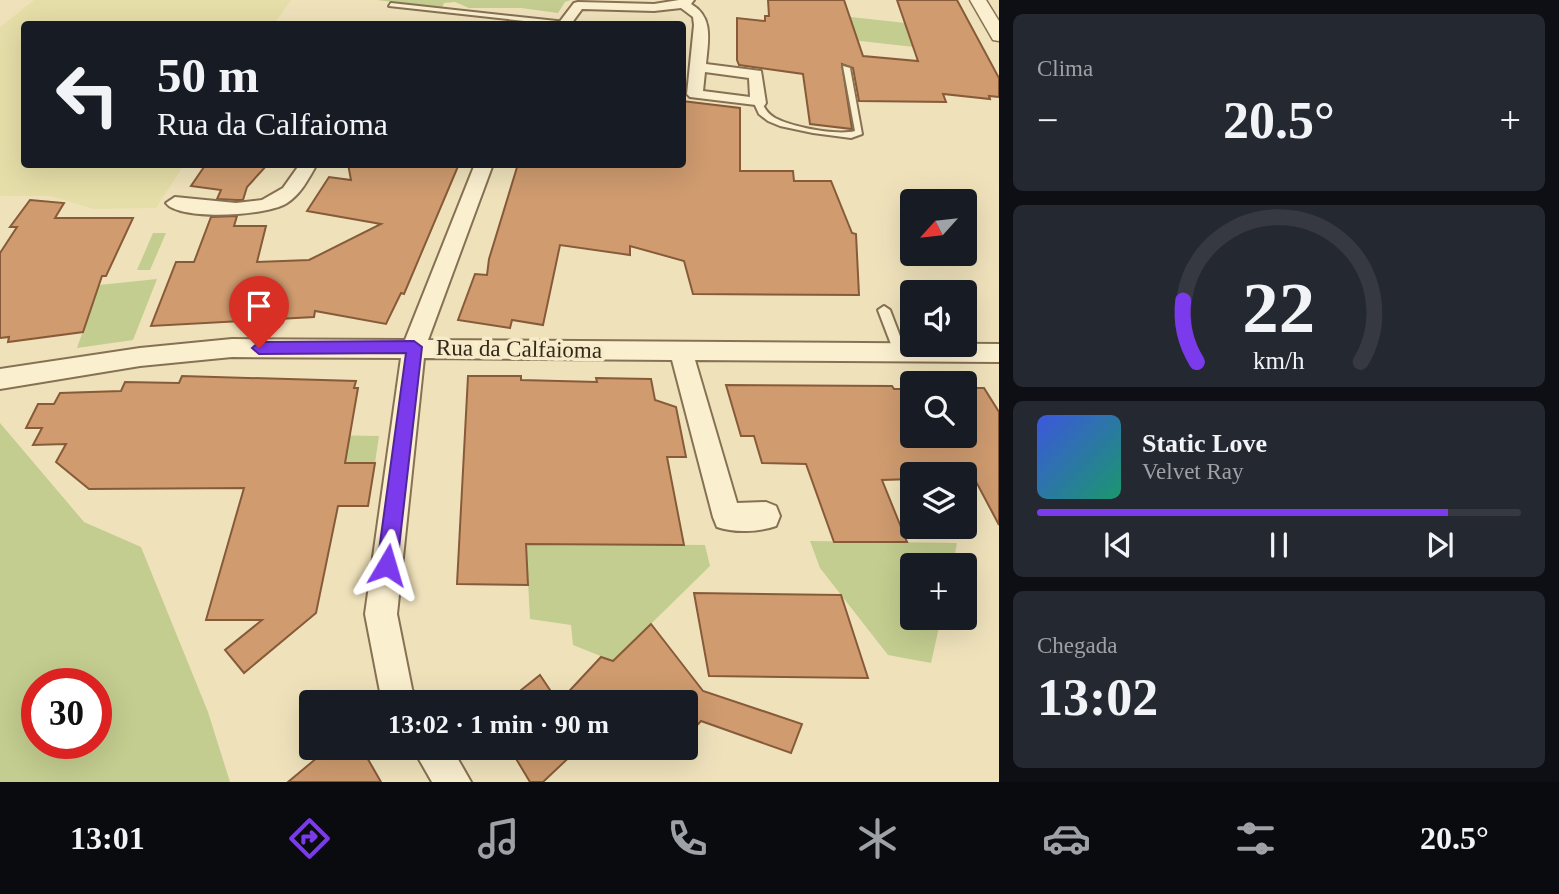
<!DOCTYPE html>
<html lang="pt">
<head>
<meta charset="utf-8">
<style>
	:root { --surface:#171b24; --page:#242831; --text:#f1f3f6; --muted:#9ea1a6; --line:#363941; --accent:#7c3aed }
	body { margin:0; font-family:Georgia,serif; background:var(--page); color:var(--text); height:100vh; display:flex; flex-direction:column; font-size:26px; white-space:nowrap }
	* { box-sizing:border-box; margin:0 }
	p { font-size:23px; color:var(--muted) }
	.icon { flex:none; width:38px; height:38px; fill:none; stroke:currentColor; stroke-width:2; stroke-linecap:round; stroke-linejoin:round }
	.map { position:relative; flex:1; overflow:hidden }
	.sheet { display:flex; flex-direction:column; gap:14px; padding:14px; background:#0d0f14; width:560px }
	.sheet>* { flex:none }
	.hud { position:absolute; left:21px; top:21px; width:665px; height:147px; border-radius:7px; box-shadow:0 7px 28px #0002; background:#171b24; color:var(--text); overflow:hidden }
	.needle { width:46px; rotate:243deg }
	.fabs { position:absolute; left:900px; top:189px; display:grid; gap:14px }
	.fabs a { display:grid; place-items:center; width:77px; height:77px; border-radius:7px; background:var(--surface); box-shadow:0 7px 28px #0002; font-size:35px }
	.speed { position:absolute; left:21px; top:668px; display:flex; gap:14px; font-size:35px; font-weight:700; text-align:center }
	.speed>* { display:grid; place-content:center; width:91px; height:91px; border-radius:50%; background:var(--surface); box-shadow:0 7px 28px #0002; line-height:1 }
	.speed .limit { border:10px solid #d22; background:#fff; color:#111 }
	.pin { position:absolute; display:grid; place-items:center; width:60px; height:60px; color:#fff; margin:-72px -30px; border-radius:50% 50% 50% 0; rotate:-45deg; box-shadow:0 0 7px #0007 }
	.pin .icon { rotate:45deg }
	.me { position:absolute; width:77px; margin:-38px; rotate:7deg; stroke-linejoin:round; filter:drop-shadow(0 0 5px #0008) }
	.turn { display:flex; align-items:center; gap:24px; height:147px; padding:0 21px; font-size:32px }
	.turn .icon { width:91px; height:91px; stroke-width:2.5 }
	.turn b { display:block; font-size:49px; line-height:60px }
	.big { font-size:52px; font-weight:700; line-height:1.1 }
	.sheet .card { flex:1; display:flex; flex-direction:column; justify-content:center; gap:10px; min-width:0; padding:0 24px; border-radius:10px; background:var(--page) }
	.sheet .dial { align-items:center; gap:0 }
	.dial svg { height:182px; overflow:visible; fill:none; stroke:var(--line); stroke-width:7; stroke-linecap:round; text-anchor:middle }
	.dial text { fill:var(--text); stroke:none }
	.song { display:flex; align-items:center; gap:21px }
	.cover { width:84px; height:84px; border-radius:10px; background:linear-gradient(135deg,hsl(230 70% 55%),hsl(160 70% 35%)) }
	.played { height:7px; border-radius:4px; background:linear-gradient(90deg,var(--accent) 85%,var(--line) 85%) }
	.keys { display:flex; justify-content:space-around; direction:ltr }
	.heat { display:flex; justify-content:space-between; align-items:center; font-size:38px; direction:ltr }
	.trip { position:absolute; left:299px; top:690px; width:399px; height:70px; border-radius:7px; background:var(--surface); box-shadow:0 7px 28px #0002; font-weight:700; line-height:70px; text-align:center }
	.menu { display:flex; height:112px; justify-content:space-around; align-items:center; background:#090b0e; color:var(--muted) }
	.menu .icon { width:49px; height:49px }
	.menu .active { color:var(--accent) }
	.menu b { font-size:32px; color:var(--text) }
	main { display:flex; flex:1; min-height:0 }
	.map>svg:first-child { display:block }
	.farmland { fill:#e5dea8 }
	.green { fill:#c3cd8f; fill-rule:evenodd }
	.building { fill:#cf9b6f; stroke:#875b39; stroke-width:2 }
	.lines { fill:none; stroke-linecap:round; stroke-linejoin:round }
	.service-casing { stroke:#877154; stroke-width:4 }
	.minor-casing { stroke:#877154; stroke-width:4 }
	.tertiary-casing { stroke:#877154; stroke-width:3 }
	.service { fill:#faefce; fill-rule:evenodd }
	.minor { fill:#faefce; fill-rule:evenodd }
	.tertiary { fill:#faefce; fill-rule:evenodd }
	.route { fill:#7c3aed; stroke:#51269a; stroke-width:2 }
	.labels { text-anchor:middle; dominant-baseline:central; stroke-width:7; stroke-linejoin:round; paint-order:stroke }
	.street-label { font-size:23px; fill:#35281a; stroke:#f7ecca }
</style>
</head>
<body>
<main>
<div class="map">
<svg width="999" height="782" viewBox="0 0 999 782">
	<rect width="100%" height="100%" fill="#efe2bb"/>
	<!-- farmland -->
	<path class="farmland" d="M34 0H291L274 24H24V164L184 165 156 208 94 209 50 196H0V27Z"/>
	<!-- green -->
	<g class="green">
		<path d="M377 0H571L565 2 558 13 521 8H469L455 2 444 3 442 8H436Z"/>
		<path d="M851 17 924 25 932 49 851 40Z"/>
		<path d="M153 233H166L150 270H137Z"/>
		<path d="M157 279 133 340 77 348 99 285Z"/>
		<path d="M0 423 84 522 141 547 208 712 230 782H0ZM96 684V744H37V684Z"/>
		<path d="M261 434 379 436 375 463 253 461Z"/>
		<path d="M810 541 957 543 953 565H912V618H941L931 663 888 655 820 568Z"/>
		<path d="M526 543 705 545 710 566 613 661 573 645 571 625 530 619Z"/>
	</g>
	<!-- building -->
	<g class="building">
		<path d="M768 0H844L863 56 918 61 897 0H957L999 78V97L989 96 990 99 943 94 946 102 859 101 853 68 842 64 852 129 810 124 803 74 739 65 737 60V18L765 21V16H769Z"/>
		<path d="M682 101 740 108V171H793L794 181H831L852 233 856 234 859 295 693 294 684 261 630 246V255L560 245 543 325 512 320 510 328 458 320 475 274 487 275 489 259 518 164H682Z"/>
		<path d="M206 164H268L247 187 243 200H236L217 199 221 190 191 186Z"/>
		<path d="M348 164H459L404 294 401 293 386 324 315 311 314 317 151 326 176 262H194L211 217 237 216 234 226H266L257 262 309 260 381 224 307 211 329 177 351 180Z"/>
		<path d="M30 200 64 203 55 218H133L106 276H102L83 332 8 342 9 337 0 338V253L17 227H10Z"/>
		<path d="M182 376 356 381 354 388H358L345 463H375L368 506H338L316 613 244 673 225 650 262 620H206L244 488 89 489 56 462 66 444 33 445 42 428H26L38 404H54L60 393 121 391 125 382 179 383Z"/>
		<path d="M468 376H521V380L597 382 596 378 651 379 655 400 676 407 686 457H667L684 545 526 544 528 585 457 584Z"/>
		<path d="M726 385 892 386 894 389H912V436H964V388H984L999 412V525L972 474H912V479L882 480 907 542H834L806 464 762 463 754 436H741Z"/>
		<path d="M694 593 841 595 868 678 709 676Z"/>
		<path d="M651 624 703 691 802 724 791 753 701 721 686 737V702H559L601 657 613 661Z"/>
		<path d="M540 675 558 702H506Z"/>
		<path d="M330 747H361L381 782H288Z"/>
		<path d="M509 747H580L543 782H530Z"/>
	</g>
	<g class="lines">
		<defs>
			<g id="service">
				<path d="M391 3 566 22 569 24H552L389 6Z"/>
				<path d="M843 66 850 68 862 134 851 138 813 133 780 126 768 121 759 114 754 103 758 101H761C765 109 768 114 775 118 792 127 837 136 855 131Z"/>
				<path d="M884 306 890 310 906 352 904 355 900 357 894 352 878 310Z"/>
			</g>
			<g id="minor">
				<path d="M679 0H694L691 4C714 17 708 41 706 64L761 71 766 103 764 106 690 97 687 94 694 25 693 17 681 8 654 11 582 9 571 24H558L574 3 578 2 654 4ZM705 72 749 78 750 97 703 91Z"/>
				<path d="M300 164H317C309 178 301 194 287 203 268 216 179 221 166 203L175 197 236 203 262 200 283 188Z"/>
				<path d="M475 164H493L428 340 999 344V362L695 360 737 503 766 502 776 506 780 516 776 526C759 532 734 533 717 527L713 517 672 360 424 358 397 614 412 689 418 702H382L365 614 401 358 232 357 140 366 0 389V369L140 348 232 339 405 340Z"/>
				<path d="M412 747H451L471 782H432Z"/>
			</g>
			<path id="tertiary" d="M970 0H986L999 21V41L993 40Z"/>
		</defs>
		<!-- service casing -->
		<use href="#service" class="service-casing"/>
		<!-- minor casing -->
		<use href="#minor" class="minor-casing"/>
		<!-- tertiary casing -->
		<use href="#tertiary" class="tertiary-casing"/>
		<!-- service -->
		<use href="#service" class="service"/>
		<!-- minor -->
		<use href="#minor" class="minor"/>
		<!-- tertiary -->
		<use href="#tertiary" class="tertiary"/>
	</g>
	<!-- route -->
	<path class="route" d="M414 341 422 347 397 565 394 572 387 575 380 572 377 565 406 353 259 354 252 348 259 342Z"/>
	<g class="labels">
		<!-- street labels -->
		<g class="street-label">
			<text transform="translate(519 349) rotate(1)">Rua da Calfaioma</text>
		</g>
	</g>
</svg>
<div class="fabs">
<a><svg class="needle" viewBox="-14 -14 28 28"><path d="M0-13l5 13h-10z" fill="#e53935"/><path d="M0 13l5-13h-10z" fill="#9ea1a6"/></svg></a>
<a><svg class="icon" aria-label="sound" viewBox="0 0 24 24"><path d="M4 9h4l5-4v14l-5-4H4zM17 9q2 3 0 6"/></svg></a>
<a><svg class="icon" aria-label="search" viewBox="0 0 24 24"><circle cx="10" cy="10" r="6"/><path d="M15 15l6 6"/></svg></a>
<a><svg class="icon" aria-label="layers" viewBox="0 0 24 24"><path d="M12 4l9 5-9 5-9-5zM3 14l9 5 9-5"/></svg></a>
<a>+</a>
</div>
<div class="speed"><div class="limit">30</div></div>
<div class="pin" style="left:259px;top:348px;background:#d93025"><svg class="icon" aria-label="arrive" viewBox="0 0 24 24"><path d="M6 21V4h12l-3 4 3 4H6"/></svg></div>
<svg class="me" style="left:387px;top:565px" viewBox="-20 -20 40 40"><path d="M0-17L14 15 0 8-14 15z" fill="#7c3aed" stroke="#fff" stroke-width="4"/></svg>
<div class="trip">13:02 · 1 min · 90 m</div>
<div class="hud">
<div class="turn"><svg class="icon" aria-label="left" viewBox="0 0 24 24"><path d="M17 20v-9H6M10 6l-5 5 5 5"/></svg><div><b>50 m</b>Rua da Calfaioma</div></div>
</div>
</div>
<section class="sheet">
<div class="card"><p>Clima</p>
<div class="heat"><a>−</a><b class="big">20.5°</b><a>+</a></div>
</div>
<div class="card dial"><svg viewBox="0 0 100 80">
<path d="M14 69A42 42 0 1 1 86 69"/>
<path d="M14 69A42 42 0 0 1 8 42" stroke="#7c3aed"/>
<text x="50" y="56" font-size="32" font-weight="700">22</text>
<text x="50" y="72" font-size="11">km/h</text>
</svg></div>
<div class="card">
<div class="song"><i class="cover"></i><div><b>Static Love</b><p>Velvet Ray</p></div></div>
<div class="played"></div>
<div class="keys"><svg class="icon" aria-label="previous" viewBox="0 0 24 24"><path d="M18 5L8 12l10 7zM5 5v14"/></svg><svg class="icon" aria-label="pause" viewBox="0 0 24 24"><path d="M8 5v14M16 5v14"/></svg><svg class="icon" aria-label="next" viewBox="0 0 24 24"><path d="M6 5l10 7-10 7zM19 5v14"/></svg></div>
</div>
<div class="card"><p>Chegada</p><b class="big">13:02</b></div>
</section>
</main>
<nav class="menu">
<b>13:01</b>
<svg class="icon active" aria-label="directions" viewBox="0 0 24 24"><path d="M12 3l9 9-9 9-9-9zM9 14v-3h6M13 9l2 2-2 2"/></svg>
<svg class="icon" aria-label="music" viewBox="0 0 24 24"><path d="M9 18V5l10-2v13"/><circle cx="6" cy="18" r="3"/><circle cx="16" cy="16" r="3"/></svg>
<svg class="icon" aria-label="phone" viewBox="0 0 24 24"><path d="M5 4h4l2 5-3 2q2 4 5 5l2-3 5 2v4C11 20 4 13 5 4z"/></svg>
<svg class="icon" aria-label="climate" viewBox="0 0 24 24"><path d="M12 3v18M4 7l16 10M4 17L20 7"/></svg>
<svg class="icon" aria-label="car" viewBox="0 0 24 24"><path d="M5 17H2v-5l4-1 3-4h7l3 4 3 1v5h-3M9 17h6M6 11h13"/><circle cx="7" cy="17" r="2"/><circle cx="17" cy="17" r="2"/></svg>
<svg class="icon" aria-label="filters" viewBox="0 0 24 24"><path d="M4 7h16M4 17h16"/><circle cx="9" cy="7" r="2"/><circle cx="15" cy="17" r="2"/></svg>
<b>20.5°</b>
</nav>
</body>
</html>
